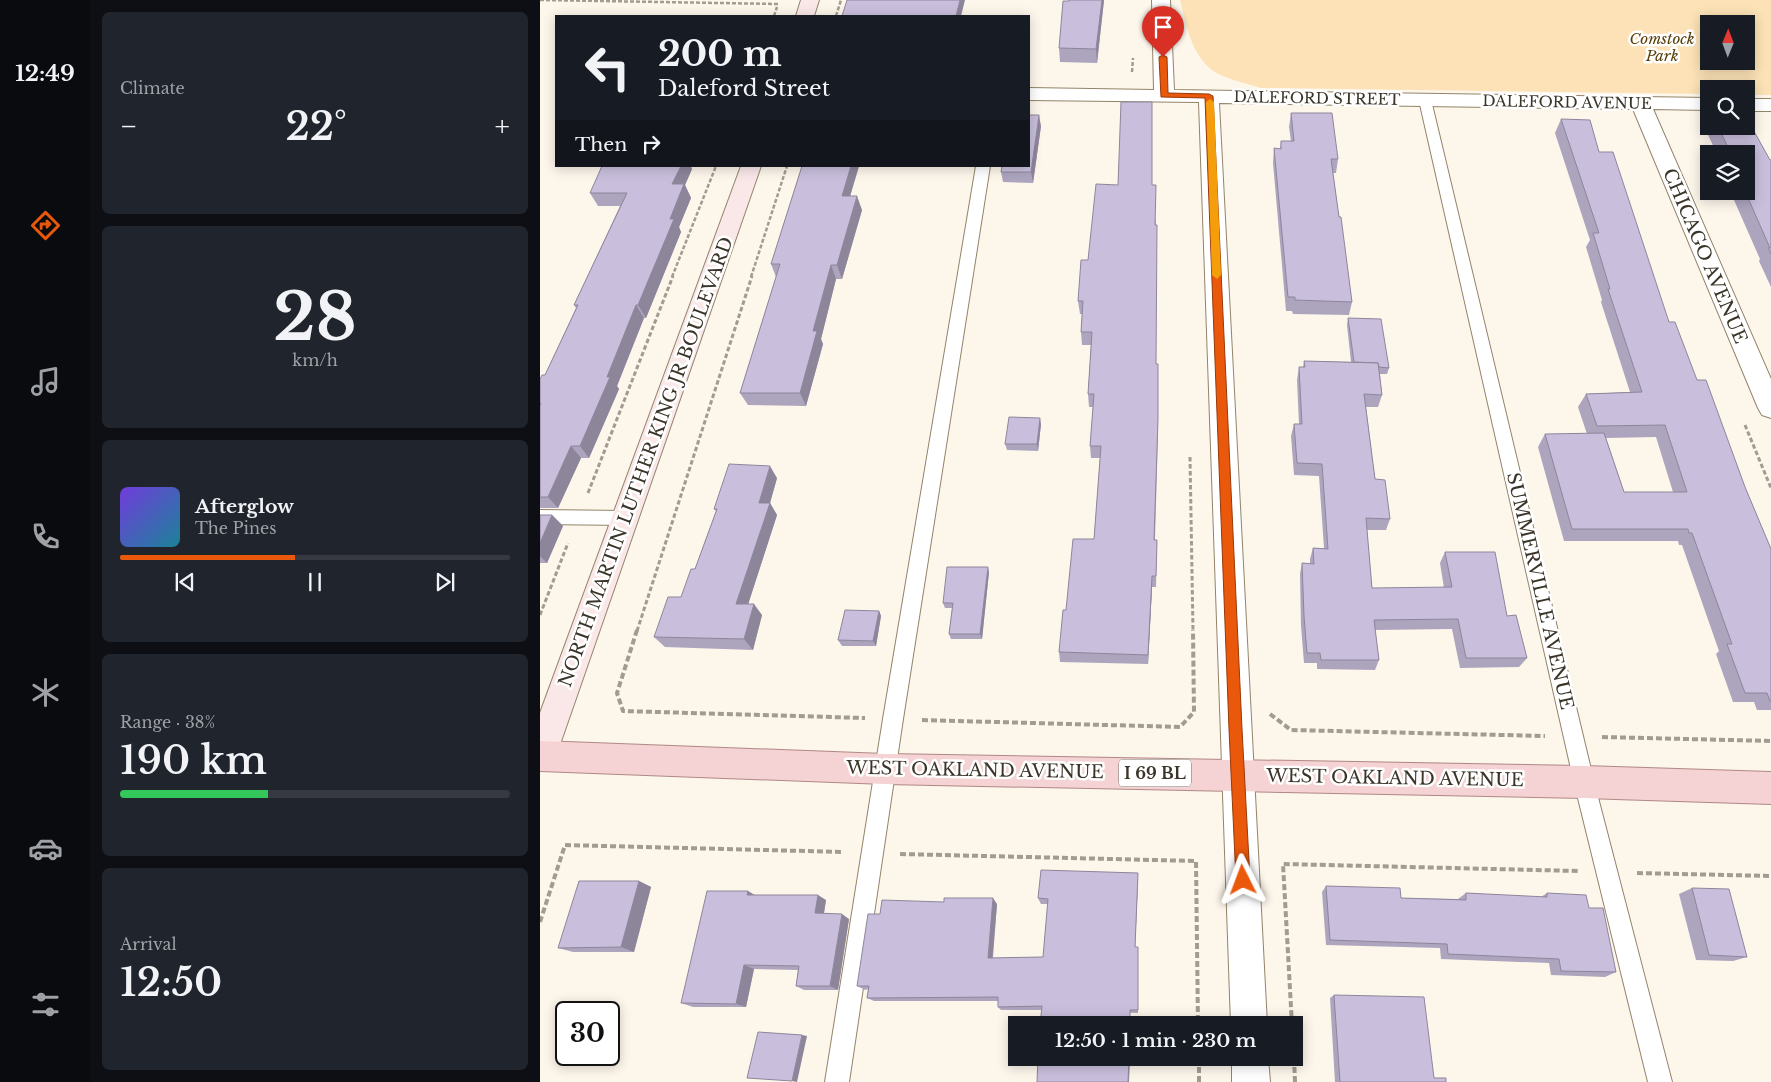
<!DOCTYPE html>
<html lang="en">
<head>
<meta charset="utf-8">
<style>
	:root { --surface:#171b24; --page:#20242c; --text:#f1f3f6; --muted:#9ea1a6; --line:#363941; --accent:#ea580c }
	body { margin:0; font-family:"Libre Baskerville",serif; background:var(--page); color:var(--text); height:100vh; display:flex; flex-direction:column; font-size:19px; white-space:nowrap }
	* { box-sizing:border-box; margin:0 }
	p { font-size:16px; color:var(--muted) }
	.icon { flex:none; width:28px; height:28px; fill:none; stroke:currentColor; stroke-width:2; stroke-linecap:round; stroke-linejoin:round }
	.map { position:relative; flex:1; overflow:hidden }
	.side { display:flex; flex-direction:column; gap:12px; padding:12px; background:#0d0f14; width:450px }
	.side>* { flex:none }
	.hud { position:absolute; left:15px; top:15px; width:475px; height:152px; border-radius:0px; box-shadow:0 2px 12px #0003; background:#171b24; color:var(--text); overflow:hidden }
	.needle { width:32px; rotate:1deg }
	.fabs { position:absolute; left:1160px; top:15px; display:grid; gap:10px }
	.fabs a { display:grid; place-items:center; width:55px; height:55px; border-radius:0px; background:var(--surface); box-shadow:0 2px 12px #0003; font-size:25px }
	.speed { position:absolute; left:15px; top:1001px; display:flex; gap:10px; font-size:25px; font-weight:700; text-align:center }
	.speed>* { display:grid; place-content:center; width:65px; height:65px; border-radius:50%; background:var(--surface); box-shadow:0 2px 12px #0003; line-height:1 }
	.speed .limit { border:2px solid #111; border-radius:8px; background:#fff; color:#111 }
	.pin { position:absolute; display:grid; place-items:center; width:42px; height:42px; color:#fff; margin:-51px -21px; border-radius:50% 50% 50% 0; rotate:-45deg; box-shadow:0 0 5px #0007 }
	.pin .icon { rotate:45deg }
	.me { position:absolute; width:55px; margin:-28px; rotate:357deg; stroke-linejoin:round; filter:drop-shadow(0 0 4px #0008) }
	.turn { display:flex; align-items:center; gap:18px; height:105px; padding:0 20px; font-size:22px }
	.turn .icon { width:65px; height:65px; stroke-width:2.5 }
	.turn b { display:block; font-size:35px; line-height:42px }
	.then { display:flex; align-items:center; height:48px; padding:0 20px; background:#0003; gap:10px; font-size:19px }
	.big { font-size:38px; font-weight:600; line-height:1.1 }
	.side .widget { flex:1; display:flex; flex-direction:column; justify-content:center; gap:8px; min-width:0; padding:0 18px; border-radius:8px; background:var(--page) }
	.side .dial { align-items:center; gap:0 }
	.dial b { font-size:65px; line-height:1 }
	.song { display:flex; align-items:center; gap:15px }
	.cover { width:60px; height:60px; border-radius:8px; background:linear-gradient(135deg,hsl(260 70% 55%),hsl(190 70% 35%)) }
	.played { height:5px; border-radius:2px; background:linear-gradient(90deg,var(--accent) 45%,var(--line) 45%) }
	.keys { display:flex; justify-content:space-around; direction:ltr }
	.heat { display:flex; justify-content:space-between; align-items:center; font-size:28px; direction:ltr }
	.charge { height:8px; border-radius:4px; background:linear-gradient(90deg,#34c759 38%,var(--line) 0) }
	.trip { position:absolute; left:468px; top:1016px; width:295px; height:50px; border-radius:0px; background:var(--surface); box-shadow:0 2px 12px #0003; font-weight:600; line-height:50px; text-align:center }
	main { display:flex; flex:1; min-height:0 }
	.tabs { display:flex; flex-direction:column; width:90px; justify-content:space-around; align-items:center; background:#090b0e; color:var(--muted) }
	.tabs .icon { width:35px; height:35px }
	.tabs .selected { color:var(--accent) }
	.tabs b { font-size:22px; color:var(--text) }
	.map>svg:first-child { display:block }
	.green { fill:#fce2b6; fill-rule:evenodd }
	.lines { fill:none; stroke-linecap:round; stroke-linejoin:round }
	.lane-casing { stroke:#938469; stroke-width:2 }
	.street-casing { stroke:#938469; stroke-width:2 }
	.secondary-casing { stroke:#938469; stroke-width:2 }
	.primary-casing { stroke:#b08885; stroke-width:2 }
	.path-far2 { stroke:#a29b90; stroke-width:2.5; stroke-dasharray:4 2; stroke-linecap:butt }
	.path-far1 { stroke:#a29b90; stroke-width:3; stroke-dasharray:4.5 2.5; stroke-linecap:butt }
	.path { stroke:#a29b90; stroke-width:4; stroke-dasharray:6 3; stroke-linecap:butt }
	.lane { fill:#fff; fill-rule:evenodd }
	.street { fill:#fff; fill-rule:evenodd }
	.secondary { fill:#fae8e9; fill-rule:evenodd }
	.primary { fill:#f5d2d3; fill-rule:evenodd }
	.wall { fill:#ada4be; fill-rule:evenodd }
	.shaded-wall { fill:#8d869b }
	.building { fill:#c9bfdd; stroke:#8d869b }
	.route { fill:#ea580c; stroke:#983908 }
	.slow { fill:#f59e0b }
	.labels { text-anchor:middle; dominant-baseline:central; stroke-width:5; stroke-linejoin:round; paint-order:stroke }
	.far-park-label { font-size:15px; font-style:italic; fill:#583f09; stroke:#fff }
	.far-street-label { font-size:15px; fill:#3b3529; stroke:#fff }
	.shield { fill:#fff; stroke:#767269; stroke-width:1 }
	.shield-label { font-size:16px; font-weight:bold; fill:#3b3529 }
	.street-label { font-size:18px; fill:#3b3529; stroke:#fff }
</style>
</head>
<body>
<main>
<nav class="tabs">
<b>12:49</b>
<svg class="icon selected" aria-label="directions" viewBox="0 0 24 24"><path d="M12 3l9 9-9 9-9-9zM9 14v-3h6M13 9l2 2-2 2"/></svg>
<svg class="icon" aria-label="music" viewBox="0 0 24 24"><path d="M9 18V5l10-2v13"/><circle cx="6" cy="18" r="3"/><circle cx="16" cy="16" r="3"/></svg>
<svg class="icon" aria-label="phone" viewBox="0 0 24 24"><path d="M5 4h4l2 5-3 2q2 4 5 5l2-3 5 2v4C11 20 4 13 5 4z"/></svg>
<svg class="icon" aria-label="climate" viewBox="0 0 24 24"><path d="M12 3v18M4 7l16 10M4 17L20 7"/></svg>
<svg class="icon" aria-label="car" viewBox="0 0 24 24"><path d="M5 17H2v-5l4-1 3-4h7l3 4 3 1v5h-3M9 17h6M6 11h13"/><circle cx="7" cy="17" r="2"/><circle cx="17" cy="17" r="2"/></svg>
<svg class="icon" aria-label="filters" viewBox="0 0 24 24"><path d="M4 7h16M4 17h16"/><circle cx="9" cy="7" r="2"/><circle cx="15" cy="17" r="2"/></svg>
</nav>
<section class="side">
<div class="widget"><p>Climate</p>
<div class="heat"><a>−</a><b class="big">22°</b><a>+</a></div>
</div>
<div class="widget dial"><b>28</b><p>km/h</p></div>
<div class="widget">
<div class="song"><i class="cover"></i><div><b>Afterglow</b><p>The Pines</p></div></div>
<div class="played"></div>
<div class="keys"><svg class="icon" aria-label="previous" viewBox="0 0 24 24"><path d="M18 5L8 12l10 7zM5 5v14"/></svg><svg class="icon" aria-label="pause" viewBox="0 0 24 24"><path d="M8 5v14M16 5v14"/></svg><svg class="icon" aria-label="next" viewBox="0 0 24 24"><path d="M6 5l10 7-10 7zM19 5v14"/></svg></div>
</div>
<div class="widget"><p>Range · 38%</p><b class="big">190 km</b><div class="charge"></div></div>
<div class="widget"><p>Arrival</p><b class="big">12:50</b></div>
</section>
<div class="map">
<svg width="1231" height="1082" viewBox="0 0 1231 1082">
	<rect width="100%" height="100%" fill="#fdf6eb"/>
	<!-- green -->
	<path class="green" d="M640 0H1231V95H1206V89H1169V94L721 88C709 84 695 81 683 76 653 64 647 28 640 0ZM1169 24H1206V61H1169Z"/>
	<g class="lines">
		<defs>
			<g id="lane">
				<path d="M885 96 891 100 1054 782 1132 1082H1108L1034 782 879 100Z"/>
				<path d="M436 166H450L363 719 309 1082H285L343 719Z"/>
				<path d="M0 510 86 511 92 513 95 518 92 523 86 525 0 524Z"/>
			</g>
			<g id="street">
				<path d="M612 0H630L634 90 1169 98V110L1113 109 1231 379V418L1222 415 1218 408 1093 109 679 103 727 1025H691L659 102 489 100V88L614 90Z"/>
				<rect x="1206" y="99" width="25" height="12"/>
				<path d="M692 1058H728L730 1082H692Z"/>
			</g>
			<g id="secondary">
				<path d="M261 0H279L274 16H256Z"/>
				<path d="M201 166H221L16 756 11 767 0 771V713Z"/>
			</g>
			<path id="primary" d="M0 741 345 754 1044 766 1231 772V804L1044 798 345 784 0 771Z"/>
		</defs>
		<!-- lane casing -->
		<use href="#lane" class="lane-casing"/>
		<!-- street casing -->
		<use href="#street" class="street-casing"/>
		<!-- secondary casing -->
		<use href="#secondary" class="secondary-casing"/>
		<!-- primary casing -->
		<use href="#primary" class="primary-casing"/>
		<!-- path-far2 -->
		<g class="path-far2">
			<path d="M0 0 239 4"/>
			<path d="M234 16 237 7"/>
			<path d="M296 16 301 0"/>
			<path d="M592 72 593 58"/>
			<path d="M132 277 176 166"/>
			<path d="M211 277 247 166"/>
		</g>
		<!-- path-far1 -->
		<g class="path-far1">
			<path d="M1205 425 1231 488"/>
			<path d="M650 457 653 631"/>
			<path d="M48 493 133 276"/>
			<path d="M0 615 28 543"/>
			<path d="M97 631 212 276"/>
		</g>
		<!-- path -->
		<g class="path">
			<path d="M97 630 77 693 83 711 325 718"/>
			<path d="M730 714 751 730 1005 736"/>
			<path d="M382 720 640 727 654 712 653 630"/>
			<path d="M1062 737 1231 741"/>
			<path d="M360 854 656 861 658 1025"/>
			<path d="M1097 873 1231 876"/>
			<path d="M0 922 25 845 304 852"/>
			<path d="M752 1025 743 864 1038 871"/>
			<path d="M659 1058V1082"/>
			<path d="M754 1058 755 1082"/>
		</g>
		<!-- lane -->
		<use href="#lane" class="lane"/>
		<!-- street -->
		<use href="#street" class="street"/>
		<!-- secondary -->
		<use href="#secondary" class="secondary"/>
		<!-- primary -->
		<use href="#primary" class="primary"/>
	</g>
	<!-- wall -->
	<g class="wall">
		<path d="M564 0 557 63 520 62 519 48 529 1Z"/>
		<path d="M1169 109V126H1206L1230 160H1231V287L1219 261 1220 259 1190 191H1206V154H1177L1162 122Z"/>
		<path d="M751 113 798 159 796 173H793L799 217 812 302 809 315 753 314 752 311H746L733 163 734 148 740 149 741 141H751L749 127Z"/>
		<path d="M1021 119 1059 152 1129 322 1157 380 1205 487 1231 549V710H1217L1214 702H1193L1176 654 1179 651 1142 545H1139L1138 541H1024L998 447 1005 434H1047L1038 407 1046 394 1090 392 1061 302 1062 300 1046 247 1050 240 1015 133ZM1116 437 1133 492H1084L1066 438Z"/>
		<path d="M501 126 493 183 463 182 461 172 462 167 452 166H489Z"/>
		<path d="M262 166H319L310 196 322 210 302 279H296L281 339 283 344 266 406 208 405 200 393 236 277 231 264Z"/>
		<path d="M152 169 145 185 151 198 139 227 141 232 106 318H104L77 386 79 389 49 458H41L18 508H0V379L5 375 36 308 34 305 80 206H58L50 193Z"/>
		<path d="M612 185 616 225V364L618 431 615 540H617L616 587H612L608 664 520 662 519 652 526 610 554 539 560 458H551L550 446 553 407H549L548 394 551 345H542L541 332 542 314H540L538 301 548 260Z"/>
		<path d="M808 318 849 368 847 374H840L842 395 838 407H826L835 479 850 519 846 530H827L832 588H904L900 563 905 552 967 616 987 658 979 667 920 668 912 629 835 630 839 660 835 670 777 669V663H764L761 626 760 574 762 563 770 564V559L773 548H784L779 476 754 475 751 436 754 424H759L757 380 759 367H763L764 361 811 362 807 325Z"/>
		<path d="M501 424 498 451 467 450 465 444Z"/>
		<path d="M237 478 230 503 237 515 208 604 222 615 213 650 125 647 114 637 141 597 155 569 176 511 174 509Z"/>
		<path d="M0 515H12L23 526 7 563H0Z"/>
		<path d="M449 572 442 639H411L409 634 412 608H405L403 603Z"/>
		<path d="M339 611 341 616 336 646H302L298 640Z"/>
		<path d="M598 879 595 947 598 952V1013L501 1010H461L458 1007V1001H334L327 998 328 989 325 990 317 986 340 914 457 904 453 958 503 957 508 904H501L498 898Z"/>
		<path d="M99 881 111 887 94 952H33L18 948Z"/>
		<path d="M786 886 861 898 918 899 926 893 1001 897 1007 893 1049 908 1076 972 1065 977 1011 975 1009 963 901 959 900 948 786 945 782 892Z"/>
		<path d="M1152 888 1207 957 1193 961 1156 960 1139 894Z"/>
		<path d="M214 895 286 900 284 913 309 919 298 990H264L256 986 258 970 214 969 206 1007H153L141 1003Z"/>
		<path d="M794 995 894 1078 906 1082H795L790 998Z"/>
	</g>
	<!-- shaded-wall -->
	<g class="shaded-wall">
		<path d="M420 0H425L421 16H416Z"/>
		<path d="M562 0H564L557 63 556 49Z"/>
		<path d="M499 115 501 126 493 183 491 172Z"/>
		<path d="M141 166H151L152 169 145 185 151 198 139 227 141 232 106 318 98 305 130 219 132 184Z"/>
		<path d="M311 166H319L306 210 302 196Z"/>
		<path d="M317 196 322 210 302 279 297 265Z"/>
		<path d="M291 265 296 279 281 339 283 344 266 406 260 393 273 331Z"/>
		<path d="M96 305 104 318 77 386 79 389 49 458 40 446 67 377Z"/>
		<path d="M500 418 501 424 498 451 497 444Z"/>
		<path d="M31 446 41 458 18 508 8 497Z"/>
		<path d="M230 466 237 478 230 503 237 515 205 614 196 604 219 503Z"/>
		<path d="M12 515 23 526 7 563 0 556V543Z"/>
		<path d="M448 567 449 572 442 639 440 634Z"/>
		<path d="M612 576V587L608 664V655Z"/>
		<path d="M214 604 222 615 213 650 204 639Z"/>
		<path d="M339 611 341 616 336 646 333 641Z"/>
		<path d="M598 873V879L595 952V947Z"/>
		<path d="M99 881 111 887 94 952 81 947Z"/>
		<path d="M208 891 218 897 207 895Z"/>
		<path d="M278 895 286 900 283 919 275 913Z"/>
		<path d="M453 898 457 904 452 962 448 958Z"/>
		<path d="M302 914 309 919 298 990 290 986Z"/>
		<path d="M204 965 214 969 206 1007 196 1004Z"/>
		<path d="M262 1035 267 1036 257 1082 252 1081Z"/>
		<path d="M589 1058H590L589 1082H588Z"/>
	</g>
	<!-- building -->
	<g class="building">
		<path d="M307 0H420L416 16H302Z"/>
		<path d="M529 0H562L556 49 519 48 523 1H529Z"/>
		<path d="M581 102H612V185H616L615 225H617L616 364H618V419L614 540H617L616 576H612L608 655 519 652 523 610H526L533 539H554L561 446H550L554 394H548L552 332H541L543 301H538L541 260H548L556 184 578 185Z"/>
		<path d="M751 113H792L798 159H791L799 217H801L812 302 755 300V297H748L734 148 741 149V141H754Z"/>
		<path d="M489 115H499L491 172H461L462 166H489Z"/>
		<path d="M1206 117 1230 160H1231V254L1228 248H1230L1205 191H1206V154H1191L1178 126H1206Z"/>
		<path d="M1021 119 1050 120 1059 152H1073L1129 322H1135L1157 380H1166L1205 487 1231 549V701H1230L1227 693H1205L1187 644H1192L1152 533H1149L1148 529H1032L1005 434 1064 433 1084 492H1147L1125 425 1057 426 1046 394 1102 392 1068 289H1070L1053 233H1059Z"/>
		<path d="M62 166H141L132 184H144L130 219H134L98 305H96L67 377H70L40 446H31L8 497H0V406L1 403H0V379L2 375H5L38 305H34L87 193H50Z"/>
		<path d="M262 166H311L302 196H317L297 265H291L273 331H277L260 393H200L240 264H231Z"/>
		<path d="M808 318 841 319 849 368 839 367 838 363 814 362Z"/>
		<path d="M764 361 838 363 842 395 824 394 835 479 845 480 850 519 826 518 832 588 912 587 905 552H955L967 616 976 615 987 658H926L918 619 834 620 839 660H781L780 653H767L764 616 762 563 774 564 773 548 788 549 782 464 757 463 754 424H762L759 367H765Z"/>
		<path d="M469 417 500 418 497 444H465Z"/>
		<path d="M189 464 230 466 219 503H230L196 604H214L204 639 114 637 128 597H141L151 569H155L177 509H174Z"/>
		<path d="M0 515H12L0 543Z"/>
		<path d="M407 567H448L440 634H409L413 603H403Z"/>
		<path d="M305 610 339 611 333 641 298 640Z"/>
		<path d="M501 870 598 873 595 947H598V1010H590V1025H500L502 1006 458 1007V997L327 998 329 986H317L328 914H340L342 900 404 902V898H453L448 958 503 957 508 899 498 898Z"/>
		<path d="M39 881H99L81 947 18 948Z"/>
		<path d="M786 886 860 888 861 898 926 900V893L1007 897V893L1046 895 1049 908H1063L1076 972 1021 971 1019 959 908 954 907 944 790 940Z"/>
		<path d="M1152 888 1189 889 1207 957 1169 955Z"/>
		<path d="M167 891H208L207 895H278L275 913 302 914 290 986H256L259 966 204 965 196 1004 141 1003Z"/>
		<path d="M794 995 884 997 894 1078H906V1082H800Z"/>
		<path d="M218 1032 262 1035 252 1081 207 1078Z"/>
		<path d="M498 1058H589L588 1082H497Z"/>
	</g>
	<!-- route -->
	<path class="route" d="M623 55 627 57 628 93 669 94 673 96 702 729 710 880 708 885 703 887 698 885 696 880 689 729 665 98 621 97 619 57Z"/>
	<!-- slow -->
	<path class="slow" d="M670 99 674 102 681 275 677 279 672 275 666 102Z"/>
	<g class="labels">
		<!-- far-park labels -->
		<g class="far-park-label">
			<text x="1122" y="38">Comstock<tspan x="1122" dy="17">Park</tspan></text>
		</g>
		<!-- far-street labels -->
		<g class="far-street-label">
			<text transform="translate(777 98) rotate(1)">DALEFORD STREET</text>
			<text transform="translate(1027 102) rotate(1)">DALEFORD AVENUE</text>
		</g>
		<!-- shield labels -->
		<rect class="shield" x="579" y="759.5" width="72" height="27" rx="4"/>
		<g class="shield-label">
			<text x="615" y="773">I 69 BL</text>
		</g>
		<!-- street labels -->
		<g class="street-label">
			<text transform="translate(1165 256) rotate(67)">CHICAGO AVENUE</text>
			<text transform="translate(106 462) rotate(-70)">NORTH MARTIN LUTHER KING JR BOULEVARD</text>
			<text transform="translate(1000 591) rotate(77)">SUMMERVILLE AVENUE</text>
			<text transform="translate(435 770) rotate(1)">WEST OAKLAND AVENUE</text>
			<text transform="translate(855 778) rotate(1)">WEST OAKLAND AVENUE</text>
		</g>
	</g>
</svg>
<div class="fabs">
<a><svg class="needle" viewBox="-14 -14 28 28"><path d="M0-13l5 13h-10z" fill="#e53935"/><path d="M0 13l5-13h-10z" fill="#9ea1a6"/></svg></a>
<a><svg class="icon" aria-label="search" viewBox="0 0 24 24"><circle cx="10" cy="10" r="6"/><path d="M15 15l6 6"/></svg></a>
<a><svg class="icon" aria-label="layers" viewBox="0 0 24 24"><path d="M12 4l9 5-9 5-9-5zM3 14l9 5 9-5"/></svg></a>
</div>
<div class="speed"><div class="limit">30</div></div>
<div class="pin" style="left:623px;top:57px;background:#d93025"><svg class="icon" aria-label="arrive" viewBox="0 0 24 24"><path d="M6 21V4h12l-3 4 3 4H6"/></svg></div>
<svg class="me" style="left:703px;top:880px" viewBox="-20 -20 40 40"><path d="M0-17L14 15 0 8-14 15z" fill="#ea580c" stroke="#fff" stroke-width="4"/></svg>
<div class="trip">12:50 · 1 min · 230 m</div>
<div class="hud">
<div class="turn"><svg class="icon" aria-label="left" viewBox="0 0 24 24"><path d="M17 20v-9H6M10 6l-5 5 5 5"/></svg><div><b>200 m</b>Daleford Street</div></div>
<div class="then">Then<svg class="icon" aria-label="right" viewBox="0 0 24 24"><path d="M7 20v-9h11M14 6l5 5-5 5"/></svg></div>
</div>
</div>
</main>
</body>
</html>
